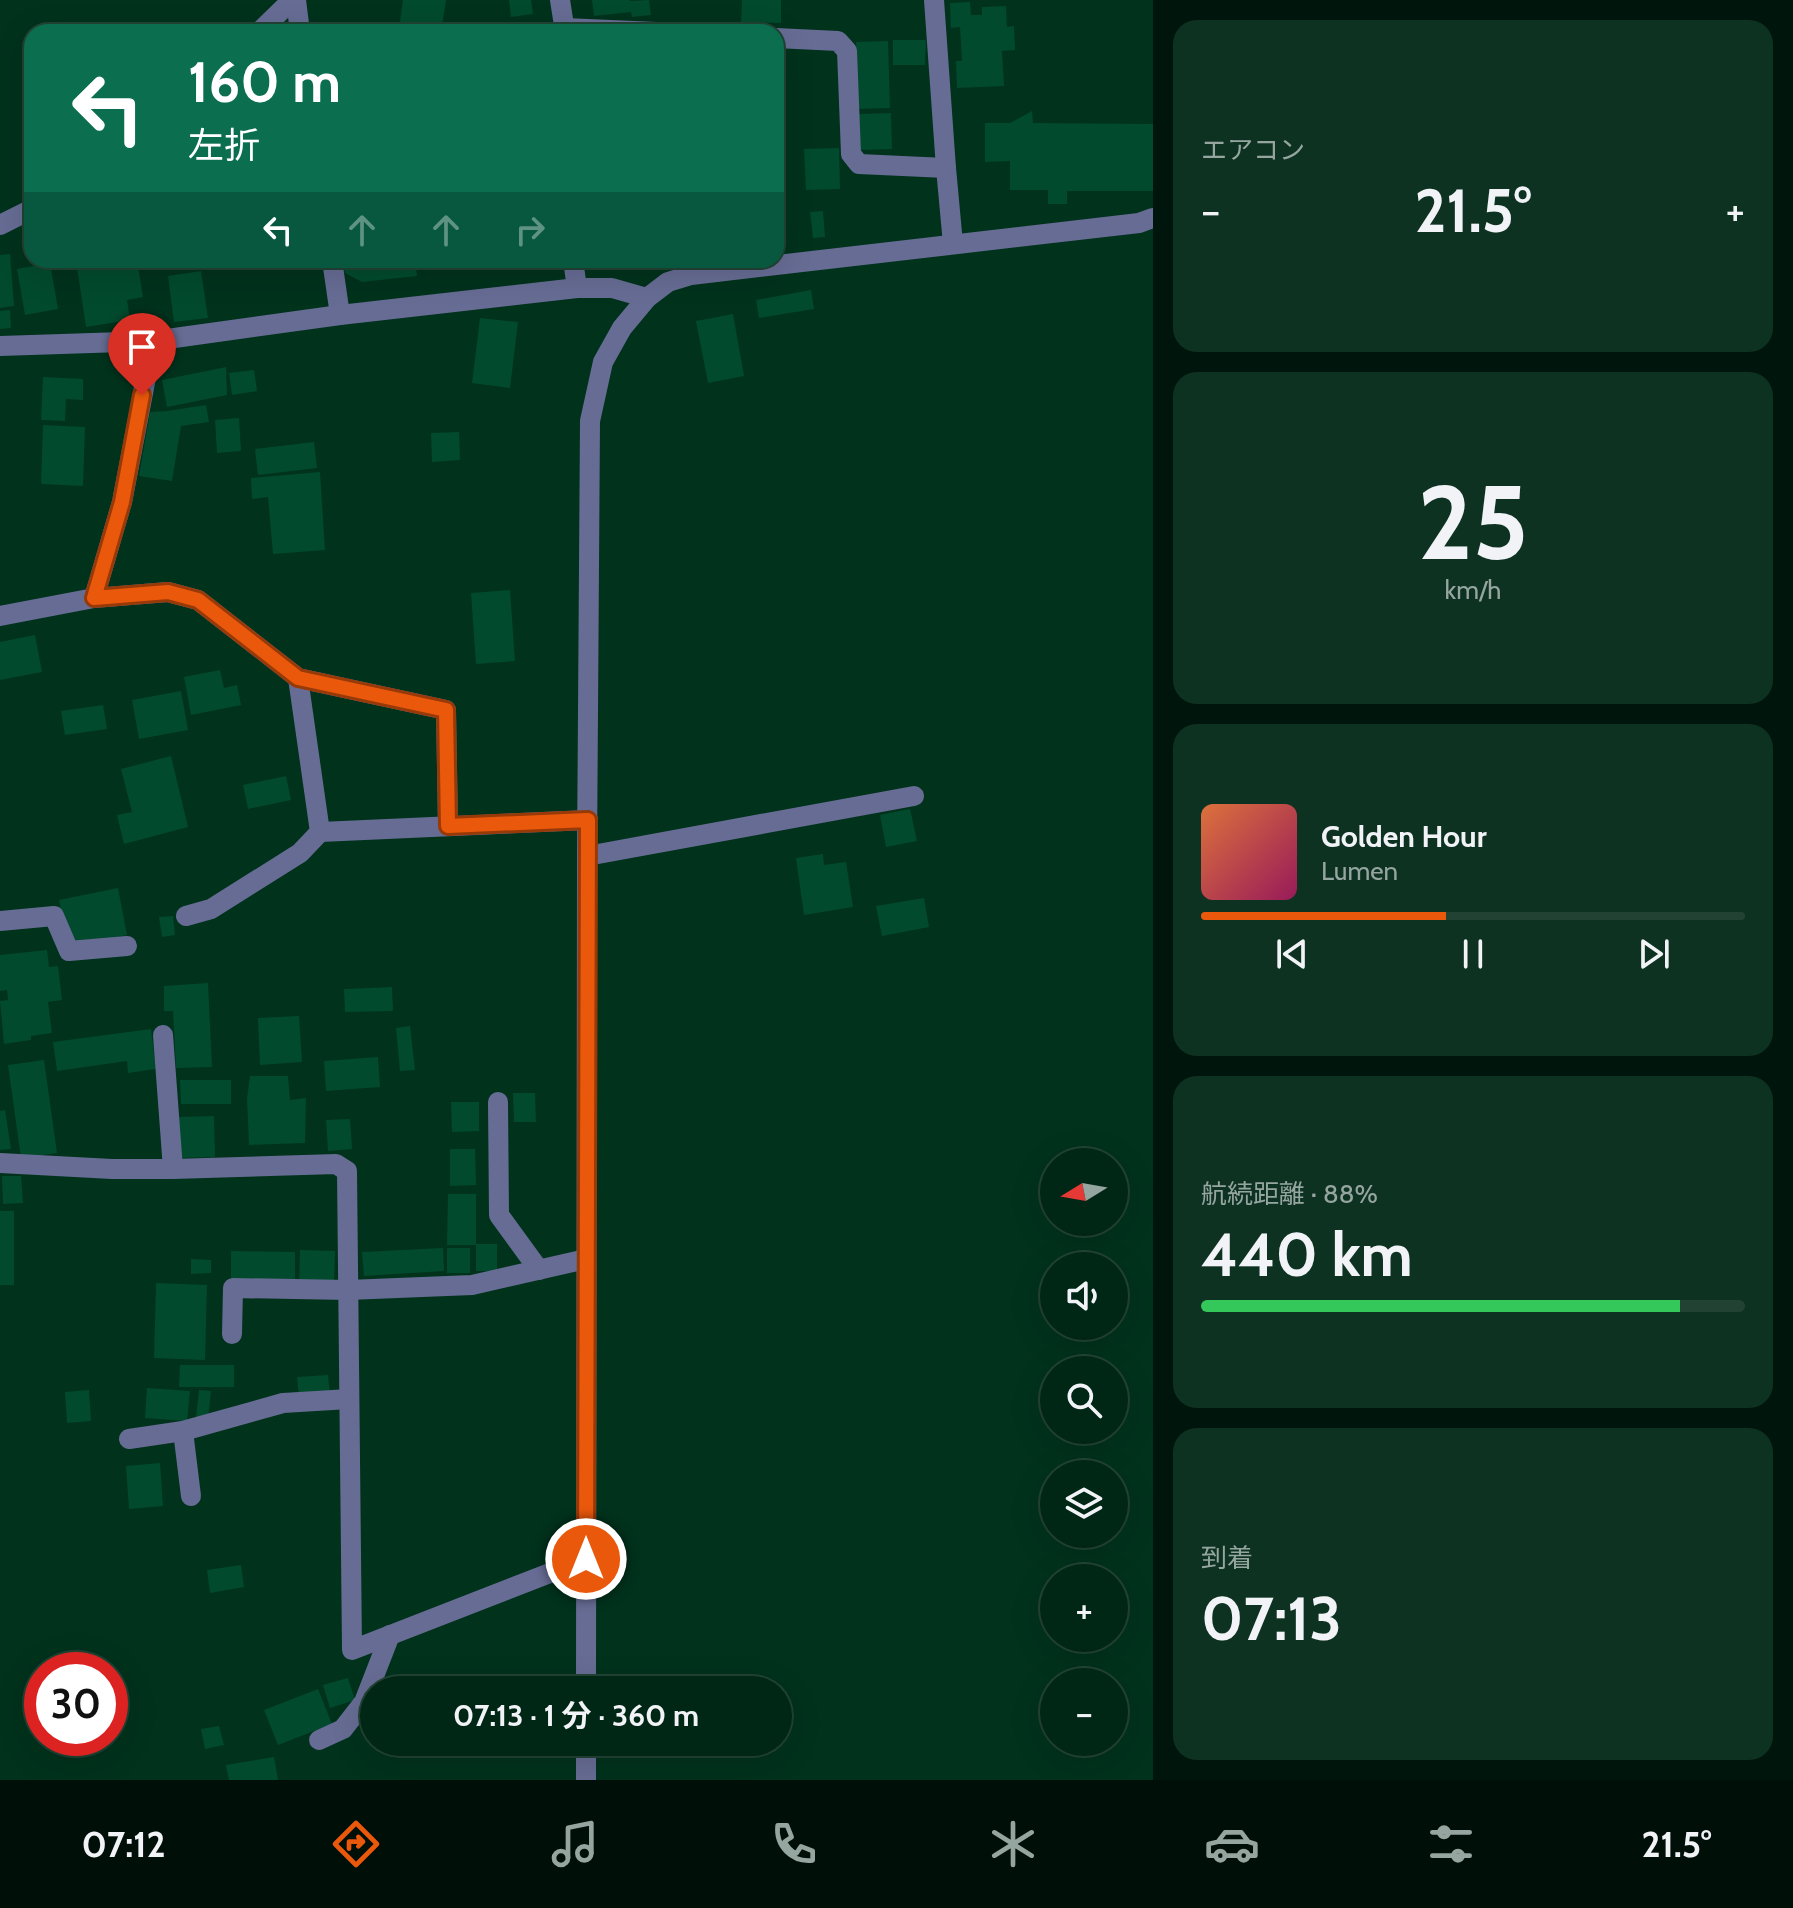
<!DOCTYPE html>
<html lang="ja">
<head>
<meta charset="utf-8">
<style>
	:root { --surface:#002615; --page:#0e3222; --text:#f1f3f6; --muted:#95a5a0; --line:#224334; --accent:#ea580c }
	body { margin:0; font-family:Cabin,"Noto Sans JP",sans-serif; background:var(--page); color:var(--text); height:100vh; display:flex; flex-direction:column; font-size:30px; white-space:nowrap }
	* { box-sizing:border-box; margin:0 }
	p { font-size:26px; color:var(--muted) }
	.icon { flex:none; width:44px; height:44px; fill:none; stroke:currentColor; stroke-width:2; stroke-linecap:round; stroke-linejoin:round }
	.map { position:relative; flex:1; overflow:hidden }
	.drawer { display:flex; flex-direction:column; gap:20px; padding:20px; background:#00150c; width:640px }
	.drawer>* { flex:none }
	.hud { position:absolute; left:24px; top:24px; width:760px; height:244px; border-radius:24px; box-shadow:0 8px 32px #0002,0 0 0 2px var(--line); background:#0b6e4f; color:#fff; overflow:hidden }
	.needle { width:52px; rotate:259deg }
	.controls { position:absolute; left:1040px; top:1148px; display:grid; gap:16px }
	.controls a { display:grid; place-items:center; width:88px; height:88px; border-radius:50%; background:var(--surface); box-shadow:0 8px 32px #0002,0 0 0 2px var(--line); font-size:40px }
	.speed { position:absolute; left:24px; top:1652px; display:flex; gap:16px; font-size:40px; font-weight:700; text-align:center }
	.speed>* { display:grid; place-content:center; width:104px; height:104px; border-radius:50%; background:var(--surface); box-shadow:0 8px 32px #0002,0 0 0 2px var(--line); line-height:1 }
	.speed .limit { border:12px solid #d22; background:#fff; color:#111 }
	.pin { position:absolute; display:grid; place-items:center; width:68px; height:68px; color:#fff; margin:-82px -34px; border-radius:50% 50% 50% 0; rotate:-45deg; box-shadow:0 0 8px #0007 }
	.pin .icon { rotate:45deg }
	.me { position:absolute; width:88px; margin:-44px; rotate:0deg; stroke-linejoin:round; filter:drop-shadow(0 0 6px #0008) }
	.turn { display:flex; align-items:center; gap:28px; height:168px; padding:0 32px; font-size:36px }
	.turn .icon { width:104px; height:104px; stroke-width:2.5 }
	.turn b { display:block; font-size:56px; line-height:68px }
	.lanes { display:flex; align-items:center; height:76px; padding:0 32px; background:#0003; justify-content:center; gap:40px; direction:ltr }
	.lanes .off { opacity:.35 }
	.big { font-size:60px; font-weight:700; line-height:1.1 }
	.drawer .widget { flex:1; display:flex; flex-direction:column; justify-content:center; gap:12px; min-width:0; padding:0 28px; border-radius:24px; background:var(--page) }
	.drawer .dial { align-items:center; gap:0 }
	.dial b { font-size:104px; line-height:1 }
	.song { display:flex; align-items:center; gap:24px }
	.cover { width:96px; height:96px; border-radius:12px; background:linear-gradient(135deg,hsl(20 70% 55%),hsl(330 70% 35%)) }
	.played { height:8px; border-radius:4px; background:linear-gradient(90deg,var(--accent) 45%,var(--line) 45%) }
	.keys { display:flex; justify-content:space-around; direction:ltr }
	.heat { display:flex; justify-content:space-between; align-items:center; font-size:44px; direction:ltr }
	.charge { height:12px; border-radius:6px; background:linear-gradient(90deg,#34c759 88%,var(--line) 0) }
	.trip { position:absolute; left:360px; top:1676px; width:432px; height:80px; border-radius:40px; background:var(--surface); box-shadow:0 8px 32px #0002,0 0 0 2px var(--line); font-weight:700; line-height:80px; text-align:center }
	.dock { display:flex; height:128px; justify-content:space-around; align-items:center; background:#000f08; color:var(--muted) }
	.dock .icon { width:56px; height:56px }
	.dock .selected { color:var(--accent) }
	.dock b { font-size:36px; color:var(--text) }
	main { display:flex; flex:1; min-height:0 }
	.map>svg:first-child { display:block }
	.building { fill:#024a2d }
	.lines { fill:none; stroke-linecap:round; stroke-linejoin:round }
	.minor { stroke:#676c94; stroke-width:20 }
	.route-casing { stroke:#983908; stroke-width:20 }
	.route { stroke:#ea580c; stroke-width:14 }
</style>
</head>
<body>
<main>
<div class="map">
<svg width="1153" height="1780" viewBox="0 0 1153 1780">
	<rect width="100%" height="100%" fill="#00321c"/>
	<!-- building -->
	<g class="building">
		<path d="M403 0H446L441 32H424L399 28Z"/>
		<path d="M509 0H531L533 14 511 17Z"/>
		<path d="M592 0H630V1L649 0 651 15 632 17 631 12 594 16Z"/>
		<path d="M742 0H781V23L741 22Z"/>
		<path d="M970 2 971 15H982V7L1006 6 1007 27 1014 26 1015 50 1002 51 1004 86 957 88 956 61H962L960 27 951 28 950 3Z"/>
		<path d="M893 40H926L925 65H893Z"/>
		<path d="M888 41 890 108 857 109 856 42Z"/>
		<path d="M1032 111 1033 123 1153 124V191H1067V204H1048V190H1010V161L985 162V123H1010Z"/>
		<path d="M891 113 892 149 860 150 859 114Z"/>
		<path d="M839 148 840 189 806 190 804 149Z"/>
		<path d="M823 211 825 237 813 238 810 212Z"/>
		<path d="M10 254 14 306 0 308V255Z"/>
		<path d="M123 260H137L143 297 127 300 130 320 86 327 77 267Z"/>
		<path d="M343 260H415L417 276 362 282 345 273Z"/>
		<path d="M50 263 58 309 25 315 17 269Z"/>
		<path d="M201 271 208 318 174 322 168 276Z"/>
		<path d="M811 290 814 309 759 318 756 300Z"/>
		<path d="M10 310 11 328 0 329V311Z"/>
		<path d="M733 314 744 376 708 383 696 321Z"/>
		<path d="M480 318 518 322 510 388 472 383Z"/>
		<path d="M226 367 227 395 167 407 162 380Z"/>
		<path d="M254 370 257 391 232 395 229 373Z"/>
		<path d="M43 377 83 379V400L66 399 65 421 41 420Z"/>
		<path d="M206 405 209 422 181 426 172 481 139 476 150 412 167 411Z"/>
		<path d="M239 418 241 451 217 453 215 420Z"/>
		<path d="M43 425 85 427 83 486 41 484Z"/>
		<path d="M459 432 460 460 432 462 431 433Z"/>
		<path d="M314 442 317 468 258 475 255 449Z"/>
		<path d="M320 472 325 550 273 554 268 497 252 499 251 478Z"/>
		<path d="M510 590 515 661 476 664 471 593Z"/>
		<path d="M35 635 42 672 0 680V642Z"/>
		<path d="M220 670 224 688 237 685 241 705 191 715 184 677Z"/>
		<path d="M181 691 188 730 139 739 132 700Z"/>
		<path d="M103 705 107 729 65 735 61 711Z"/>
		<path d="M171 756 188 827 124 844 117 815 132 812 121 769Z"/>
		<path d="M286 776 291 800 248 809 243 785Z"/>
		<path d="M910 809 917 841 886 847 880 815Z"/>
		<path d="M823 854 824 865 846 862 853 907 804 915 796 858Z"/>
		<path d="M118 888 127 935 68 946 59 900Z"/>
		<path d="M924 898 929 927 882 936 876 906Z"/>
		<path d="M173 916 175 935 162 937 159 917Z"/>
		<path d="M47 950 49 967 58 966 62 1000 48 1002 52 1033 31 1036V1040L4 1044 0 1001 8 1000 7 990 0 991V955Z"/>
		<path d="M208 983 212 1067 176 1068 173 1011H164V986Z"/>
		<path d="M392 987 393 1011 345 1012 344 989Z"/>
		<path d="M299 1016 302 1062 260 1065 258 1018Z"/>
		<path d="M410 1026 415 1070 400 1071 396 1028Z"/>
		<path d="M151 1029 156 1069 128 1073 127 1061 57 1071 53 1042Z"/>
		<path d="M378 1057 380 1087 326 1091 324 1061Z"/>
		<path d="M44 1060 57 1153 21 1158 8 1065Z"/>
		<path d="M250 1076H288L290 1100 306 1098 305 1143 249 1145 247 1098Z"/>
		<path d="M180 1080H231V1104H181Z"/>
		<path d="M513 1093H535L536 1122H514Z"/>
		<path d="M451 1102H479V1131L452 1132Z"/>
		<path d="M5 1110 11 1149 0 1150V1111Z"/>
		<path d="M214 1116 215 1157 179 1158 178 1117Z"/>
		<path d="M350 1119 352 1149 328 1151 326 1120Z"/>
		<path d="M450 1149H475L476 1185 450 1186Z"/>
		<path d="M2 1176H21L23 1203 3 1204Z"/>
		<path d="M448 1194H476V1244H497V1271H476V1245H447Z"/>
		<rect x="0" y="1211" width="14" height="74"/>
		<path d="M443 1248 444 1271 364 1276 362 1252Z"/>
		<rect x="447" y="1248" width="23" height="25"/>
		<path d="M300 1250 335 1251 334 1284H299Z"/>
		<path d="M231 1251 295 1252V1282L231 1281Z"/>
		<path d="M191 1259 211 1260V1273L191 1274Z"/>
		<path d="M156 1283 207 1285 205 1360 154 1358Z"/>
		<path d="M180 1365H234V1387H179Z"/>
		<path d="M328 1375 330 1395 299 1397 297 1377Z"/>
		<path d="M147 1388 190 1391 187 1421 145 1418Z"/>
		<path d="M89 1390 91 1421 67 1423 65 1392Z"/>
		<path d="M199 1390 211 1391 208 1420 196 1418Z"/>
		<path d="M160 1463 163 1506 129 1509 126 1466Z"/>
		<path d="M241 1565 244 1587 210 1593 207 1570Z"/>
		<path d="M348 1678 355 1700 330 1708 323 1685Z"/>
		<path d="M318 1689 332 1724 278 1745 264 1710Z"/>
		<path d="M219 1726 224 1745 205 1749 201 1729Z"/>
		<path d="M274 1757 278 1780H229L226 1765Z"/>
	</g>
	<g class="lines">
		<!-- minor -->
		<g class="minor">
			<path d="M296 0 300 32"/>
			<path d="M560 0 565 32"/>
			<path d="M934 0 946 168 953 244"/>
			<path d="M565 28 656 32"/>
			<path d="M259 32 292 0"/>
			<path d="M776 38 838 41 847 51 851 154 859 164 946 168"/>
			<path d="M0 225 32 209"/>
			<path d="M332 260 340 315"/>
			<path d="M573 260 577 288"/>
			<path d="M0 346 153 341 340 315 577 288H612L647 298"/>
			<path d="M94 598 122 502 153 341"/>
			<path d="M0 616 94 598 168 592 198 600 298 678 446 710 448 826"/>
			<path d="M320 832 588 820"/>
			<path d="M587 856 914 796"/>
			<path d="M186 916 211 909 300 853 320 832 298 678"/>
			<path d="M0 921 54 916 69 951 127 946"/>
			<path d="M163 1035 173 1169"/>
			<path d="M498 1102 499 1215 539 1270"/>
			<path d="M0 1163 112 1169H173L336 1164 347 1171 352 1650 586 1559"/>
			<path d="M232 1334 233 1288 348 1290 472 1285 586 1259"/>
			<path d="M183 1431 191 1496"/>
			<path d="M129 1439 183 1431 283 1403 349 1399"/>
			<path d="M586 1690 587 856 590 421 603 362 622 328 647 298 668 282 691 275 1139 223 1153 218"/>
			<path d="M319 1740 343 1729 364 1702 390 1635"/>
			<path d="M586 1780V1742"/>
		</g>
	</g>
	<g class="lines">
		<defs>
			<path id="route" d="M142 395 122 502 94 598 168 592 198 600 298 678 446 710 448 826 588 820 586 1559"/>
		</defs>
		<!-- route casing -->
		<use href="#route" class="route-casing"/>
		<!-- route -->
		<use href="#route" class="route"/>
	</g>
</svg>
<div class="controls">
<a><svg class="needle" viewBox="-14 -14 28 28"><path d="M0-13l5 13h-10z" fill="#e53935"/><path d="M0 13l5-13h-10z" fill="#95a5a0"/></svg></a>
<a><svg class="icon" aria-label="sound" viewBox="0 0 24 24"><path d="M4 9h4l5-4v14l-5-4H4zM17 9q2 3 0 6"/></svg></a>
<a><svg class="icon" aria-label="search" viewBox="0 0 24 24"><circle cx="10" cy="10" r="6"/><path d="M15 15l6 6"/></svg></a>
<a><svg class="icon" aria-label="layers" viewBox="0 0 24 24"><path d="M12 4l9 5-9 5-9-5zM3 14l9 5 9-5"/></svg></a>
<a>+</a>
<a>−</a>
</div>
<div class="speed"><div class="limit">30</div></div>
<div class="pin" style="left:142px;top:395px;background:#d93025"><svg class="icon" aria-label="arrive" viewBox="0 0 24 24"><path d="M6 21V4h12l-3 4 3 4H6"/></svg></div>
<svg class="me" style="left:586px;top:1559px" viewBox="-20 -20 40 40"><circle r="17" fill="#ea580c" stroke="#fff" stroke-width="3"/><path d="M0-11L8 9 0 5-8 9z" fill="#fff"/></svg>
<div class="trip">07:13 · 1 分 · 360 m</div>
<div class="hud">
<div class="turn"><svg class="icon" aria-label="left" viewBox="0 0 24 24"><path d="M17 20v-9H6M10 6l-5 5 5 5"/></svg><div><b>160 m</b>左折</div></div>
<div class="lanes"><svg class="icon" aria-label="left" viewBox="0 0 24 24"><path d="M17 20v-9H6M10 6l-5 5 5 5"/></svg><svg class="icon off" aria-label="ahead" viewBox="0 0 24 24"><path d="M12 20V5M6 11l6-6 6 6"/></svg><svg class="icon off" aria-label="ahead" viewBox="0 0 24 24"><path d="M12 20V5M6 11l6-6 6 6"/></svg><svg class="icon off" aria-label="right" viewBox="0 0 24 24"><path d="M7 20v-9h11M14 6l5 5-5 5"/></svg></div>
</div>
</div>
<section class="drawer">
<div class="widget"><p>エアコン</p>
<div class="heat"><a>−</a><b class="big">21.5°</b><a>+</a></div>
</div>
<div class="widget dial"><b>25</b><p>km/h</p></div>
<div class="widget">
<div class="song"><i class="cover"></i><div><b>Golden Hour</b><p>Lumen</p></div></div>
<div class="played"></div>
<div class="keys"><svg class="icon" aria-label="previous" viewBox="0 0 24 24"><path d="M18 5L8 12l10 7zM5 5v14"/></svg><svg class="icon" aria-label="pause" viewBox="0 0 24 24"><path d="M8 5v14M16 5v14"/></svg><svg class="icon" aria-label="next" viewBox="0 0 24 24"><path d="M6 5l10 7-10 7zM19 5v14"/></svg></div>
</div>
<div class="widget"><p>航続距離 · 88%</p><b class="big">440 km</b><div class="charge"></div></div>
<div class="widget"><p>到着</p><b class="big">07:13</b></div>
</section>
</main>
<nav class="dock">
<b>07:12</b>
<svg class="icon selected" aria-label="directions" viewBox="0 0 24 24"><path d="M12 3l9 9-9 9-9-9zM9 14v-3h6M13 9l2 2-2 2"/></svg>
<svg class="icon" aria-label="music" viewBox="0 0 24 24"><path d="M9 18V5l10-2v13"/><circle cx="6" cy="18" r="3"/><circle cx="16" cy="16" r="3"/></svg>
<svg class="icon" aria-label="phone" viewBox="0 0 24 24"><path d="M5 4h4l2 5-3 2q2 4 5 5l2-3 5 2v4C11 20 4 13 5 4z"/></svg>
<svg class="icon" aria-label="climate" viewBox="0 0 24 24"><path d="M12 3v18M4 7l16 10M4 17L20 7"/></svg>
<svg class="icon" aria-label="car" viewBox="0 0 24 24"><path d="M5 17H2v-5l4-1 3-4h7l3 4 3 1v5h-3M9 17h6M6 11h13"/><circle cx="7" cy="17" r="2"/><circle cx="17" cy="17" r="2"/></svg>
<svg class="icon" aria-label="filters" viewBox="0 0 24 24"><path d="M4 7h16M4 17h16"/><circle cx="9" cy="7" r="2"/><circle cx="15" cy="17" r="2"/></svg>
<b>21.5°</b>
</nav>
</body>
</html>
